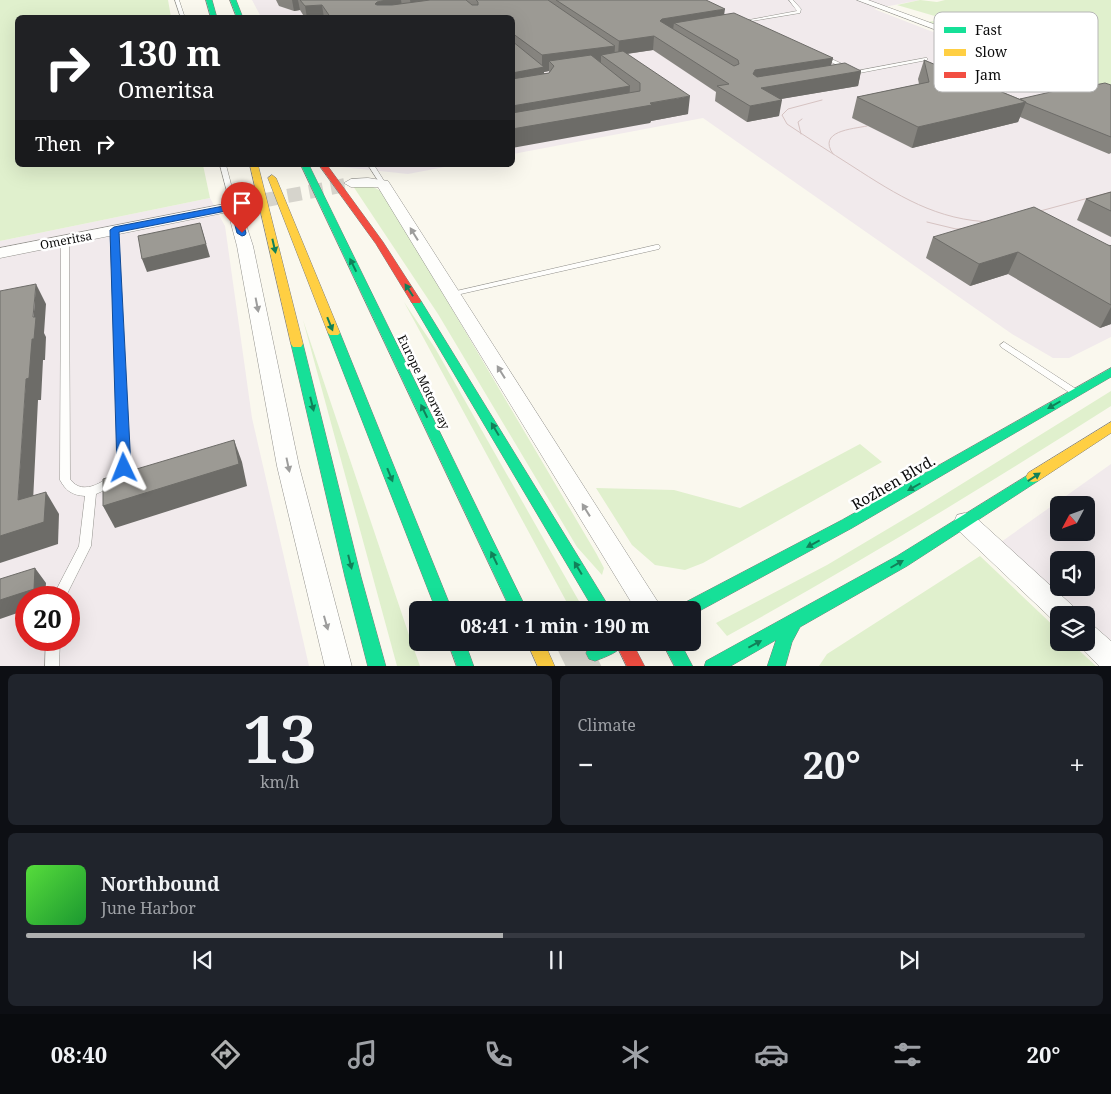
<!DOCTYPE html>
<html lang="en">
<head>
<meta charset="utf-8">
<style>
	:root { --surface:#171b24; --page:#20242c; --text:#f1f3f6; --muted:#9ea1a6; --line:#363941; --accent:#afb0b0 }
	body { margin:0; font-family:"Noto Serif",serif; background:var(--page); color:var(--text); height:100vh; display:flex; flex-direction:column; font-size:19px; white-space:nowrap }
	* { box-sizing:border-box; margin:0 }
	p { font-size:16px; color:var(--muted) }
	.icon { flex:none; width:28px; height:28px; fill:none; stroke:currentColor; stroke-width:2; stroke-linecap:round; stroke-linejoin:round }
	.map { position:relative; height:666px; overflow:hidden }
	.side { display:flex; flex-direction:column; gap:8px; padding:8px; background:#0d0f14; flex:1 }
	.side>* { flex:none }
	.hud { position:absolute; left:15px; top:15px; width:500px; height:152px; border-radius:8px; box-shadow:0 5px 20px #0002; background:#202124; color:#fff; overflow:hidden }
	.needle { width:32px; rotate:229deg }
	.tools { position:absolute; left:1050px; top:496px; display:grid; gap:10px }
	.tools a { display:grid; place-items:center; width:45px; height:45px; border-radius:8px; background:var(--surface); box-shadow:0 5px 20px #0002; font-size:25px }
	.speed { position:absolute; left:15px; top:586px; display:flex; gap:10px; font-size:25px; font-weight:700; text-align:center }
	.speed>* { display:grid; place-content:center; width:65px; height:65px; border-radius:50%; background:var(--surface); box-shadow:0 5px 20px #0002; line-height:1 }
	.speed .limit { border:8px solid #d22; background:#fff; color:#111 }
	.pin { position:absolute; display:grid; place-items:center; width:42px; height:42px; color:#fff; margin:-51px -21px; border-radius:50% 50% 50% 0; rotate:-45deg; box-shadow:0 0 5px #0007 }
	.pin .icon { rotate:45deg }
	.me { position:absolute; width:55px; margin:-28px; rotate:358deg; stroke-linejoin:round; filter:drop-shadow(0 0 4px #0008) }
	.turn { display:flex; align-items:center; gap:18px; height:105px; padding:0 20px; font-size:22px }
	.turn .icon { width:65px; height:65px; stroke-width:2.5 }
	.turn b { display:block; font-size:35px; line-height:42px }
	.then { display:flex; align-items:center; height:48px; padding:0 20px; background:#0003; gap:10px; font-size:19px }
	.big { font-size:38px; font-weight:700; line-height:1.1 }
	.side .card { flex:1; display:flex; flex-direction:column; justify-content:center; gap:8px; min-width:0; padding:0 18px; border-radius:8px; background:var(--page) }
	.side .dial { align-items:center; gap:0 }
	.dial b { font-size:65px; line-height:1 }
	.song { display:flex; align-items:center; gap:15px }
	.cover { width:60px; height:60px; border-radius:8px; background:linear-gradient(135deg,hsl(110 70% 55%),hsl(130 70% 35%)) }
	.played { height:5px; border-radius:2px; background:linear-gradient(90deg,var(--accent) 45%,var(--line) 45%) }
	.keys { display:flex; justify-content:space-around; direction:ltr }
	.heat { display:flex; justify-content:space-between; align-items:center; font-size:28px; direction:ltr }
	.side .tiles { flex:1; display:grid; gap:8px; grid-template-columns:1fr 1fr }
	.card:last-child { grid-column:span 2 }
	.trip { position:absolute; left:409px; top:601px; width:292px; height:50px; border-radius:8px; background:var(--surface); box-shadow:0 5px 20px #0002; font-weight:700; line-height:50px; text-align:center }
	.tab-bar { display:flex; height:80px; justify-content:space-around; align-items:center; background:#090b0e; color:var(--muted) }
	.tab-bar .icon { width:35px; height:35px }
	.tab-bar .active { color:var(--accent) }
	.tab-bar b { font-size:22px; color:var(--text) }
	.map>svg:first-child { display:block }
	.industrial { fill:#f1eaec; fill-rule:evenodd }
	.green { fill:#e0f0cd }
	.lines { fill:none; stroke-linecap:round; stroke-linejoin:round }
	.street-tunnel { stroke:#d6d4cc; stroke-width:14; stroke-dasharray:14 8; stroke-linecap:butt }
	.primary-tunnel { stroke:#d6d4cc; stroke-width:38; stroke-dasharray:38 19; stroke-linecap:butt }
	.lane-casing { stroke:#93928d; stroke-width:1 }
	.street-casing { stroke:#93928d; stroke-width:1 }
	.fast-casing { stroke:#807f7a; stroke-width:1 }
	.slow-casing { stroke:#807f7a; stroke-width:1 }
	.jam-casing { stroke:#807f7a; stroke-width:1 }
	.lane { fill:#fefefc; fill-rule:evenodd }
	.street { fill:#fefefc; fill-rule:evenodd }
	.fast { fill:#16e098; fill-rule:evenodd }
	.slow { fill:#ffcf43; fill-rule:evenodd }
	.jam { fill:#f24e42; fill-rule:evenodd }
	.tram { stroke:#d6c3c2; stroke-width:1 }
	.wall { fill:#86847f; fill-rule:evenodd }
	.shaded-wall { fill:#6d6c68 }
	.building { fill:#9c9a94; stroke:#6d6c68 }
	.oneway { fill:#9d9d9c }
	.oneway2 { fill:#118059 }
	.route { fill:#1a73e8; stroke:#114b97 }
	.labels { text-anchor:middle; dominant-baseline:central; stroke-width:5; stroke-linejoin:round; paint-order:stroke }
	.street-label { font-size:12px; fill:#0b0b0b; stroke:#fff }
	.near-street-label { font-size:15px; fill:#0b0b0b; stroke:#fff }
	.key { fill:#fff; stroke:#b6b6b6; stroke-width:1 }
	.key-label { font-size:14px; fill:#0b0b0b }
</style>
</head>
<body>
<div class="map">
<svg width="1111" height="667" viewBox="0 0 1111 667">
	<rect width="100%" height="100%" fill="#faf8ee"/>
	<!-- industrial -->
	<g class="industrial">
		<path d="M252 0H920L874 9 1111 101V337L1069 358H1053L1012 334 703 118 513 154 512 18 261 17Z"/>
		<path d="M341 165H455L408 174 342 167Z"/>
		<path d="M210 198 225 226 252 418 309 666H0V241ZM26 598H69V640H26Z"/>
		<path d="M1111 464V642L1086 619V615H1081L1001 542ZM1059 505H1086V532H1059ZM1059 560H1086V588H1059Z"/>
	</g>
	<!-- green -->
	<g class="green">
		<path d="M0 0H168L171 17 18 18V165H203L210 198 0 241Z"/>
		<path d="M920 0 937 2 945 0H1111V90L928 22 945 19 897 5Z"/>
		<path d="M362 185 373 187 383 192 596 553 604 568 602 575 577 547 438 314 353 186Z"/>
		<path d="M404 302 435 348 584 610H571Z"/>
		<path d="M303 320 412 644 420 666H397Z"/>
		<path d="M1111 391V406C985 486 858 564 727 636L716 623 827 565 923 508Z"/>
		<path d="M860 444 882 462 703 563 685 570 655 565 632 545 596 488 674 490 740 508Z"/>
		<path d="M980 556 1059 631V642L1071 643 1096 666H819L827 654Z"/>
	</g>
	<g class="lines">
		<!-- street-tunnel -->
		<path class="street-tunnel" d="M266 200 351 184"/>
		<!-- primary-tunnel -->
		<path class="primary-tunnel" d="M566 667 595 653"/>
		<defs>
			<g id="lane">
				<path d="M175 0H179L185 18H181Z"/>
				<path d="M789 0H793L801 9 800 13 740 23 738 22 797 11Z"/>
				<path d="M823 55 851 68V69L847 70 821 57V56Z"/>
				<path d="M925 58H927V60L849 75 846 73Z"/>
				<path d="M220 165H226L237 207 236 208H232L231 207Z"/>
				<path d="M368 165H374L386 184 385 185H381Z"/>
				<path d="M111 228H114L118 230 129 468C122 481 110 488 96 494L91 546 65 598H52L79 546 85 496C72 495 66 491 60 480L61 240 65 238 69 240 70 479C83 498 108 480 119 467L110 230Z"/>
				<path d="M656 245H659L660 247 659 249 452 296 448 294 452 292Z"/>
				<path d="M1004 342 1076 389 1078 391 1076 393H1070L1001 347 1000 345Z"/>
				<path d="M46 640H60L59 667H45Z"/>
			</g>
			<g id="street">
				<path d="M857 0H868L1111 89V96Z"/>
				<path d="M368 178 388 181 390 184 663 610H636L378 187H351L344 183 351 179Z"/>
				<path d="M250 199 257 203 255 206 241 209 253 246 299 466 352 667H325L277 466 237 246 228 212 0 258V248Z"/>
				<path d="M965 513 973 515 1074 607 1078 615H1059V624L1056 623 957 529 954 522 957 515Z"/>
				<path d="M1086 623 1095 627 1111 641V667H1100L1077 643 1086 642Z"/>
			</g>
			<g id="fast">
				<path d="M206 0H212L217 18H211Z"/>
				<path d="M230 0H236L243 18H237Z"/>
				<path d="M301 165H309L527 610H511Z"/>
				<path d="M416 298 421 301 611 610H594L411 301Z"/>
				<path d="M334 330 340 333 452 610H436L328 333Z"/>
				<path d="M297 340 303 344 361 577 386 667H368L345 577 291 344Z"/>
				<path d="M1111 368V377L852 528 692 615V610H678L680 605 842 520Z"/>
				<path d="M1033 472 1038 473 1040 477 1038 481 907 566 800 627 792 642 785 667H767L776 640 729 667H704L706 661 897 556Z"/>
				<path d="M448 642H465L474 667H457Z"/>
				<path d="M599 642H625C621 652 605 657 595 661L589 659 586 653 589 647Z"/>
				<path d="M662 642H680L693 667H675Z"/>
			</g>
			<g id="slow">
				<path d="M250 165H258L303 344 301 347H293L291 344Z"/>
				<path d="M272 175 276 178 340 333 338 335H330L328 333 268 178Z"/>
				<path d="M1111 422V433L1038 481 1033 482 1028 481 1026 477 1028 473Z"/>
				<path d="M527 642H544L555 667H538Z"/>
			</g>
			<g id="jam">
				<path d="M319 165H327L383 242 421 301 420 303H412L376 244Z"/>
				<path d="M615 642H632L645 667H627Z"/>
			</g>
		</defs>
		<!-- lane casing -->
		<use href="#lane" class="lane-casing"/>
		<!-- street casing -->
		<use href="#street" class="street-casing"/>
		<!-- fast casing -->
		<use href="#fast" class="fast-casing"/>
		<!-- slow casing -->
		<use href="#slow" class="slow-casing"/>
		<!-- jam casing -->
		<use href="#jam" class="jam-casing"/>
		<!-- lane -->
		<use href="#lane" class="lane"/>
		<!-- street -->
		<use href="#street" class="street"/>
		<!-- fast -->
		<use href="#fast" class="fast"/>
		<!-- slow -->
		<use href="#slow" class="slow"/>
		<!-- jam -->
		<use href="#jam" class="jam"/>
		<!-- tram -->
		<g class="tram">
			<path d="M822 100 788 109 782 115 787 124C808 138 830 152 852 166 897 195 937 221 993 222"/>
			<path d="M801 134 798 122 802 119"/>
			<path d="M833 154C817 131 852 129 867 126"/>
			<path d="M1029 214 1111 192"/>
			<path d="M927 222 956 229 974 228"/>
		</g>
	</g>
	<!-- wall -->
	<g class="wall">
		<path d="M276 0H706L724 14 833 58 831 65 861 71 858 86 780 99 779 116 747 122 715 101 716 92 653 50 627 54 688 114 651 121 650 123 512 129V18H305L300 10 294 11 279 6ZM549 71V73H544V72Z"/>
		<path d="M924 60 1020 99 1095 85H1111V153L1109 154 1020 117 1018 122 912 148 852 118 857 97 919 84 918 79Z"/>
		<path d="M1111 192V237L1077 220 1086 199Z"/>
		<path d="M933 237 1111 245V324L1100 328 1008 274 970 286 926 258Z"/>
	</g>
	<!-- shaded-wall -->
	<g class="shaded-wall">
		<path d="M292 0H298L300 10 294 11Z"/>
		<path d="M386 0H401L403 12 379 16 375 4 377 2Z"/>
		<path d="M410 0H456L412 11Z"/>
		<path d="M322 5 324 18H307L305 6Z"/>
		<path d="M725 9 723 22 674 23 673 30 660 21 662 19Z"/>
		<path d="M654 36 653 50 618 55 619 41Z"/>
		<path d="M615 46 614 62 601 55V64L549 61V71L544 72V84L512 90V73L542 67V55Z"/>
		<path d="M833 58 829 72 753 85V74L755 70Z"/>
		<path d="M861 71 858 86 758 103 761 88Z"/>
		<path d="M630 86 629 104 512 125V106Z"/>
		<path d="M690 96 688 114 651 121 650 123 512 148V129Z"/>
		<path d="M782 100 779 116 747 122 750 106Z"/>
		<path d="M1026 102 1018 122 912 148 918 127Z"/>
		<path d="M200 223 210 257 147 272 142 259Z"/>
		<path d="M1018 252 1008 274 970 286 979 264Z"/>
		<path d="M36 284 46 304 44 333 46 337 45 360H43L41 400H38L32 522 18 500 26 379 32 339Z"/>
		<path d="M1111 307V324L1100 328Z"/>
		<path d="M234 440 242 462 247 486 115 528 103 506Z"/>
		<path d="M46 492 59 514 58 544 0 563V536Z"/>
		<path d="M35 568 46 583 45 598H26V610L0 619V600Z"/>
	</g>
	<!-- building -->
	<g class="building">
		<path d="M300 0H386L377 2 375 4 377 5H392L430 0H466L472 5H478V2L476 0H548L615 46 542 55 512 33V18H331L322 5 305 6Z"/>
		<path d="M556 0H706L725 9 662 19 660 21 734 66 739 64 738 60 674 23 734 13 833 58 755 70 753 74 757 77 845 63 861 71 761 88 782 100 750 106 717 86 729 84 654 36 619 41Z"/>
		<path d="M512 41 544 67 512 73Z"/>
		<path d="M623 51 690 96 650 103 652 105 512 129V113L640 91V83L601 55Z"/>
		<path d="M591 55 630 86 512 106V79L549 73 554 66 549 61Z"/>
		<path d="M924 60 1026 102 918 127 857 97 929 82Z"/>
		<path d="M1090 83 1095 85 1105 83 1111 85V137L1026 103V102L1020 99Z"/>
		<path d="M1111 192V211L1086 199Z"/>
		<path d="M1034 207 1110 246 1111 245V305L1018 252 979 264 933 237Z"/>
		<path d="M200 223 206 244 142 259 138 236Z"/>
		<path d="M36 284 33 317H36L34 339H32L29 378 26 379 18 500 46 492 44 522 0 536V291Z"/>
		<path d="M234 440 239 464 103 506V479Z"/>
		<path d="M35 568 34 589 0 600V579Z"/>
	</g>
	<!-- one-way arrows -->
	<defs><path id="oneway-solid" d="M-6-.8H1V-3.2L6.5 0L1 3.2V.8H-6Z" transform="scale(1.25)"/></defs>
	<g class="oneway">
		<use href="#oneway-solid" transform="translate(414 234) rotate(-122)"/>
		<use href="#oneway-solid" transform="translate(257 305) rotate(79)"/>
		<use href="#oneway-solid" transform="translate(501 372) rotate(-122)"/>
		<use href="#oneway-solid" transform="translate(288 465) rotate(78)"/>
		<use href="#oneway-solid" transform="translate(586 510) rotate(-122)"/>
		<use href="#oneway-solid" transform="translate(326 623) rotate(74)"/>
	</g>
	<g class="oneway2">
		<use href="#oneway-solid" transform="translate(274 246) rotate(77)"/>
		<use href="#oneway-solid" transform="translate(353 265) rotate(-116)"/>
		<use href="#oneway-solid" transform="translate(409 290) rotate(-123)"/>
		<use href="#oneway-solid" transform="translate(330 324) rotate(68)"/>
		<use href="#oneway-solid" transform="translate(312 404) rotate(76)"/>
		<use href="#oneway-solid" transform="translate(1054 405) rotate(150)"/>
		<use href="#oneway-solid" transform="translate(424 411) rotate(-116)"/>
		<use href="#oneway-solid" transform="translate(495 429) rotate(-121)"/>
		<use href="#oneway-solid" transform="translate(390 475) rotate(68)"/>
		<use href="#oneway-solid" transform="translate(1034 477) rotate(-33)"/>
		<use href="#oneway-solid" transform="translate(914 487) rotate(150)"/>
		<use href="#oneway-solid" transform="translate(813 544) rotate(152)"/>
		<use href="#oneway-solid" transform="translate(494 558) rotate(-116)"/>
		<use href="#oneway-solid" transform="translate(350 562) rotate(76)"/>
		<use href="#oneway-solid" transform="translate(897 564) rotate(-30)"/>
		<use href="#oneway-solid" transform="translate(578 568) rotate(-121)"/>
		<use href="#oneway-solid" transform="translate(755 644) rotate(-28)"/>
	</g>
	<!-- route -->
	<path class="route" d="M234 204 239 207 246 233 245 235 242 236 237 233 231 210 119 232 131 468 129 471 124 473 119 471 117 468 110 230 114 227Z"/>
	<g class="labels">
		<!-- street labels -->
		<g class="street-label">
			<text transform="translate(66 240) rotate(-11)">Omeritsa</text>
			<text transform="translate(424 382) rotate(64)">Europe Motorway</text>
		</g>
		<!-- near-street labels -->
		<g class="near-street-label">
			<text transform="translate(893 482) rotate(-30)">Rozhen Blvd.</text>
		</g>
	</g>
	<!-- legend -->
	<rect x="934" y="12" width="164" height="80" rx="8" class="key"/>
	<rect x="944" y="27" width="22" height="6" fill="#16e098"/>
	<rect x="944" y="49" width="22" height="7" fill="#ffcf43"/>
	<rect x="944" y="72" width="22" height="6" fill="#f24e42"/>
	<g class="key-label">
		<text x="975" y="35">Fast</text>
		<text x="975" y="57">Slow</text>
		<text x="975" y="80">Jam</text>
	</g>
</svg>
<div class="tools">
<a><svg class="needle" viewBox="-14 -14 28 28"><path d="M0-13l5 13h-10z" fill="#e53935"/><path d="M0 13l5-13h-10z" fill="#9ea1a6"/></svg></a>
<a><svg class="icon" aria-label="sound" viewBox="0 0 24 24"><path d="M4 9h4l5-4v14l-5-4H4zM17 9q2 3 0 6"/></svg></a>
<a><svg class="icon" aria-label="layers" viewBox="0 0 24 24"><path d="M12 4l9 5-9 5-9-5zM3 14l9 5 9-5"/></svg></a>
</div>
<div class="speed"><div class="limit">20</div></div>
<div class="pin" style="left:242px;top:233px;background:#d93025"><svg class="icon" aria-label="arrive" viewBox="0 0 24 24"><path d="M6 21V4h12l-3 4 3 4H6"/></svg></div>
<svg class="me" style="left:124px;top:468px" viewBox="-20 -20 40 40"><path d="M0-17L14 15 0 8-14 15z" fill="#1a73e8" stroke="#fff" stroke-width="4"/></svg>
<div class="trip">08:41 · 1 min · 190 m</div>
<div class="hud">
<div class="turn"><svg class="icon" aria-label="right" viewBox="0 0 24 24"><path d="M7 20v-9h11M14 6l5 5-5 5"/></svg><div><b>130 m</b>Omeritsa</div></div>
<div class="then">Then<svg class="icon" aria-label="right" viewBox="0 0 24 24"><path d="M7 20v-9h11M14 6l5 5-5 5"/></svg></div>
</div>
</div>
<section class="side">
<div class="tiles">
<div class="card dial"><b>13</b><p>km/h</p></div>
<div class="card"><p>Climate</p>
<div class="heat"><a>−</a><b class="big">20°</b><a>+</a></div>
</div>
<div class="card">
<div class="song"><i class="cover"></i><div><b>Northbound</b><p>June Harbor</p></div></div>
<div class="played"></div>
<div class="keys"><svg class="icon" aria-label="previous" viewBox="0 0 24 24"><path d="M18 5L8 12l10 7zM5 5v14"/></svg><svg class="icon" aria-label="pause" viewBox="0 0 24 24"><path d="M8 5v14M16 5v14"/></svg><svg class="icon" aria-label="next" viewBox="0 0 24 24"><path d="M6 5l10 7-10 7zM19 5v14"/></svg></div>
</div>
</div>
</section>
<nav class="tab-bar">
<b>08:40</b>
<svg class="icon active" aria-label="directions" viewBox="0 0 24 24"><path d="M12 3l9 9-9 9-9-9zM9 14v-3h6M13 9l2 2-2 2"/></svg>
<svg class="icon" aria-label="music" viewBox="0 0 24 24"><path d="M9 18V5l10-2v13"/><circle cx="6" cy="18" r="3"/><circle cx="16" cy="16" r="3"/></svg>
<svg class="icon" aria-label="phone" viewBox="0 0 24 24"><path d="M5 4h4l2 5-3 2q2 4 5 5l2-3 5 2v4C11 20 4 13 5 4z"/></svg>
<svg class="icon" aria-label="climate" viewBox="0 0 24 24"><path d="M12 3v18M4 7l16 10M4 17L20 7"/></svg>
<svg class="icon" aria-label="car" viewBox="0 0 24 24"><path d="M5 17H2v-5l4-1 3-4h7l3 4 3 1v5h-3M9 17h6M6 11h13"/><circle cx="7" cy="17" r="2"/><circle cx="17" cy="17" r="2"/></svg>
<svg class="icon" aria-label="filters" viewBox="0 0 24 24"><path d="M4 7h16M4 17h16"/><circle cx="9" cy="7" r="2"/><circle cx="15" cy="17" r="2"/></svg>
<b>20°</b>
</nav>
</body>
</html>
